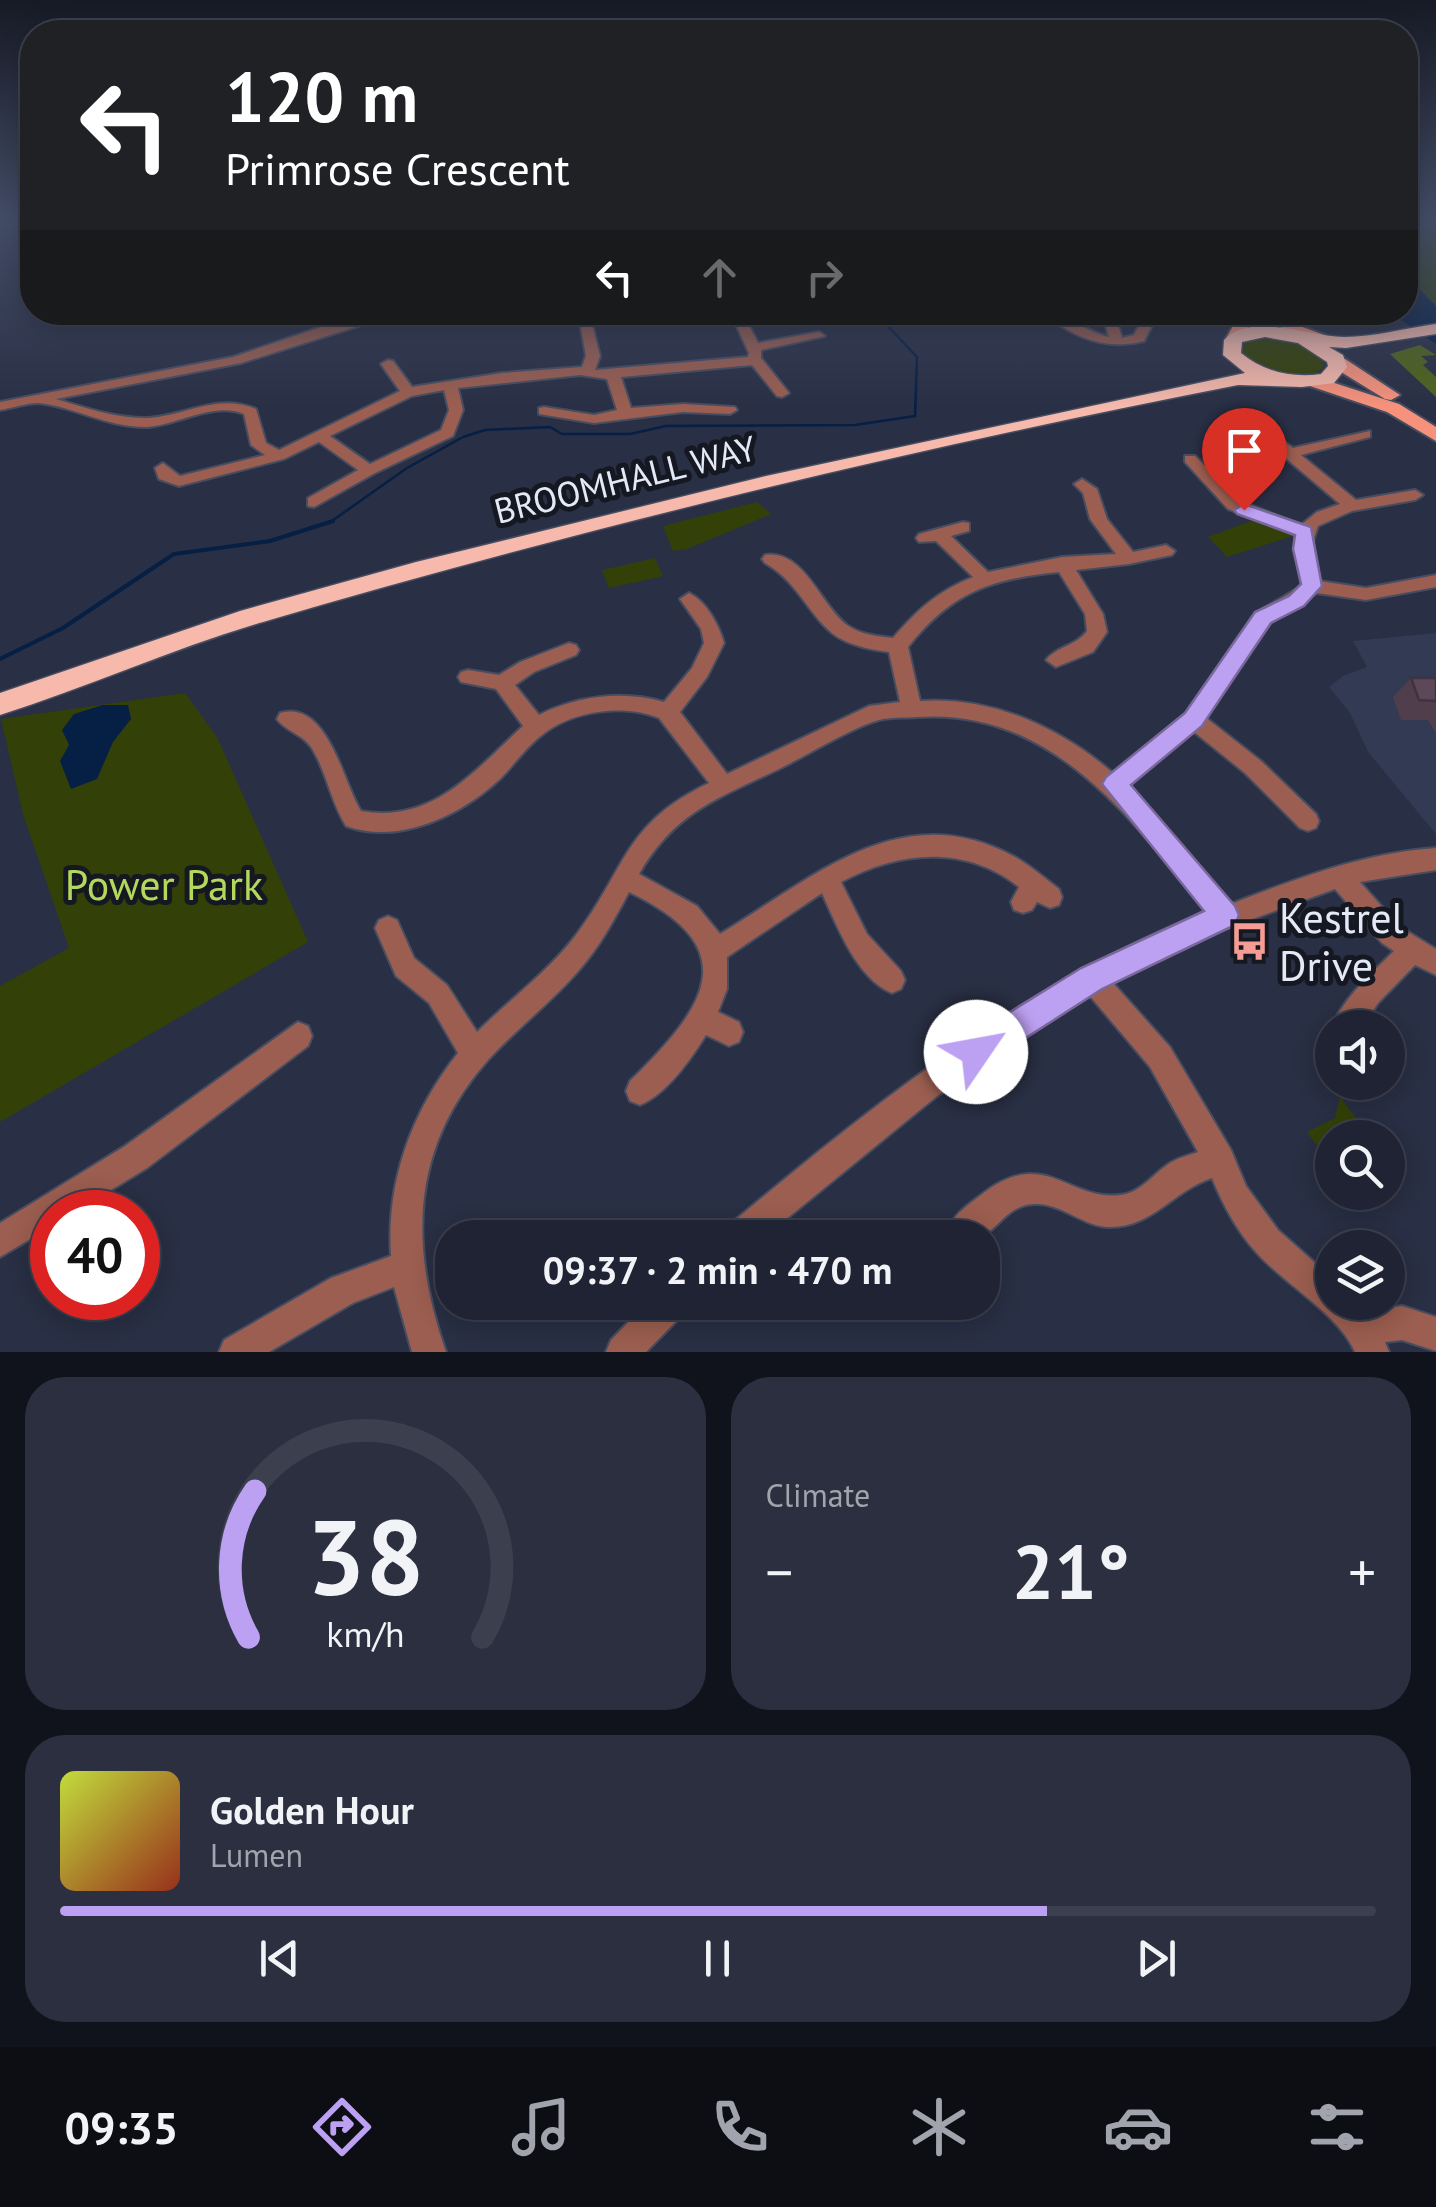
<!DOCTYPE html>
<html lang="en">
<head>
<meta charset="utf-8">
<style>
	:root { --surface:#1f2333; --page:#2c2f3f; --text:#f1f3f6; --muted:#a1a4ac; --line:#3c404e; --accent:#bca0f2 }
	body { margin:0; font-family:"PT Sans",sans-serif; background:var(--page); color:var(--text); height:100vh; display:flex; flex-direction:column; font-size:38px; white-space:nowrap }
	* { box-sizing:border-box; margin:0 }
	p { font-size:32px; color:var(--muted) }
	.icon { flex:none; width:55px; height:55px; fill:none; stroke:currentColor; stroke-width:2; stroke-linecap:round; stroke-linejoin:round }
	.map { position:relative; height:1352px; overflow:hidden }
	.side { display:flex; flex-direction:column; gap:25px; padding:25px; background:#11131c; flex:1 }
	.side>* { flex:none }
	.guide { position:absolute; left:20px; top:20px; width:1398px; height:305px; border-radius:40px; box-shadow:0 5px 25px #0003,0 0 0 2px var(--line); background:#202124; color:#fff; overflow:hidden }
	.tools { position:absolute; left:1315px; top:1010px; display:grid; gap:20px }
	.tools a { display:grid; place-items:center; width:90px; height:90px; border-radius:50%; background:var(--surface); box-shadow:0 5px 25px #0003,0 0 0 2px var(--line); font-size:50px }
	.speed { position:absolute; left:30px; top:1190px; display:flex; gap:20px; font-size:50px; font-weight:700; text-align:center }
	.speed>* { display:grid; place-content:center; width:130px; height:130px; border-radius:50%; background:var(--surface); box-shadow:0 5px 25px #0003,0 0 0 2px var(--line); line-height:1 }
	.speed .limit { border:15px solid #d22; background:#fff; color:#111 }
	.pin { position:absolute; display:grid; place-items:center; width:85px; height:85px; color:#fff; margin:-102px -42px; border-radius:50% 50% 50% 0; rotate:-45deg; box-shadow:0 0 10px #0007 }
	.pin .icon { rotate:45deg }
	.me { position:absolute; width:110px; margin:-55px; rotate:57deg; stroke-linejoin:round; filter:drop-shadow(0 0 8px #0008) }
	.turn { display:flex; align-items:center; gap:35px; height:210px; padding:0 40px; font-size:45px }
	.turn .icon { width:130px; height:130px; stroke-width:2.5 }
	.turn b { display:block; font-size:70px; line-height:85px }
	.lanes { display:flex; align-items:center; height:95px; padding:0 40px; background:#0003; justify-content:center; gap:50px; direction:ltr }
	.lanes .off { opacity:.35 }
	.big { font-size:75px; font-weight:800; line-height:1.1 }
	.side .card { flex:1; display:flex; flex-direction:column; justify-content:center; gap:15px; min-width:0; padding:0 35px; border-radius:40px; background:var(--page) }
	.side .dial { align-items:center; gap:0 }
	.dial svg { height:260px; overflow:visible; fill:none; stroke:var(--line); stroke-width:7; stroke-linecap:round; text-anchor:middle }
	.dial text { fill:var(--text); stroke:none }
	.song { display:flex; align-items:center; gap:30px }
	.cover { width:120px; height:120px; border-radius:15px; background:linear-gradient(135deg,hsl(70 70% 55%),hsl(10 70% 35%)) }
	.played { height:10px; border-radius:5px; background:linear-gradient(90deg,var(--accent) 75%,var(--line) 75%) }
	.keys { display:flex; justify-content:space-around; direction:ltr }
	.heat { display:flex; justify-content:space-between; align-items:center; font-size:55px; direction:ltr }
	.side .tiles { flex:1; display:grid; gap:25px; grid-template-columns:1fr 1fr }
	.card:last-child { grid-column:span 2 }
	.trip { position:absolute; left:435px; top:1220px; width:565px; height:100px; border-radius:40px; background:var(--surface); box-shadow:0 5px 25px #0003,0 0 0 2px var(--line); font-weight:800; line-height:100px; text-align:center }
	.dock { display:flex; height:160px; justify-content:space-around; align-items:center; background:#0c0e14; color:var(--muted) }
	.dock .icon { width:70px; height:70px }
	.dock .on { color:var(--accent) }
	.dock b { font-size:45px; color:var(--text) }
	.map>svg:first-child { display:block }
	.built { fill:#323a54 }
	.green { fill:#334108 }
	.forest { fill:#50641a }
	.water { fill:#061f44 }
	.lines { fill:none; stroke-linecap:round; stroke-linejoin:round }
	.stream-far1 { stroke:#061f44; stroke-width:2.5 }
	.stream { stroke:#061f44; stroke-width:4 }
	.minor-casing { stroke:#474d61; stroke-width:4 }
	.major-casing { stroke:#474d61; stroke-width:4 }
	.highway-casing { stroke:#474d61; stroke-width:3 }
	.minor { fill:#9b5e50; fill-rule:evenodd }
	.major { fill:#f6927b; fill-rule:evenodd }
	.highway { fill:#f6b9ab; fill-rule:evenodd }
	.wall { fill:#503e4d }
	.building { fill:#5d485a; stroke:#41323f; stroke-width:2.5 }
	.route { fill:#bca0f2; stroke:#7a689d; stroke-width:2.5 }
	.labels { text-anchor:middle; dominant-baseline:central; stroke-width:10; stroke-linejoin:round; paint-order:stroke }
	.street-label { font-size:35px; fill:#e4e9f7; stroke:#151821 }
	.near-park-label { font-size:42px; fill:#b4d85c; stroke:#151821 }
	.near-poi-label { font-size:42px; fill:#e4e9f7; stroke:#151821; text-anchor:start }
</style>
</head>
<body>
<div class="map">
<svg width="1436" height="1352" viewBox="0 0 1436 1352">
	<rect width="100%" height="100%" fill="#292f44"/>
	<!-- built -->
	<path class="built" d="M1436 633V834L1368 752 1350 713 1329 687 1343 676 1367 667 1353 641Z"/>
	<!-- green -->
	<g class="green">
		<path d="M1405 218H1436V306C1403 274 1405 261 1405 218Z"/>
		<path d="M1264 336 1303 344 1323 357 1324 367C1299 388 1263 369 1240 354L1242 341Z"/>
		<path d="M757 502 771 514 687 549 673 551 663 526Z"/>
		<path d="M1256 519 1293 536 1227 557 1208 537Z"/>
		<path d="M655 558 663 576 609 588 602 570Z"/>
		<path d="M185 693 218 739 308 942 0 1122V986L69 948 23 814 1 719Z"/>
		<path d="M1340 1097 1370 1137 1332 1138V1166L1307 1132 1335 1118Z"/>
	</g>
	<!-- forest -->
	<path class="forest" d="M1420 345 1436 355 1421 356 1428 362 1423 365 1436 377V397L1390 354Z"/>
	<!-- water -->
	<g class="water">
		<path d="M1405 266 1417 287 1436 306V344L1391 313 1405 312Z"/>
		<path d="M103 705H128L131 719 113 742 97 779 71 789 60 761 69 745 62 730 74 714Z"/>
	</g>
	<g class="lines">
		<!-- stream-far1 -->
		<path class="stream-far1" d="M329 523 407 468 463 437 485 430 550 427 562 434H630L666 426 855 425 915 416 917 357 883 321 868 312"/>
		<!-- stream -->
		<path class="stream" d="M0 659 63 628 174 554 270 541 333 521"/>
		<defs>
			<g id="minor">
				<path d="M379 312H403L241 363 56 399C86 408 117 419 149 418 187 415 218 393 256 409L266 443 279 450 400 391 381 364 388 360 393 361 412 387 502 373 582 367 586 356 581 328 587 324 593 328 600 356 595 370 748 357 749 353 730 312H742L758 343 819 332 825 336 761 350V358L789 393 782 397 777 396 752 365 621 377 631 408 683 404 735 407 737 410 730 414 683 412 594 423 539 414V408L544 407 594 415 617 410 607 379 580 375 458 388 463 410 453 436 375 473 314 507 308 506V498L358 470 319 442 284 459 179 486 159 479 155 468 163 463 180 476 265 455 251 445 244 414C213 401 177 426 145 427 106 427 73 406 38 403 27 403 12 408 0 410V402L233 357 330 324ZM444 390 449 410 441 430 370 464 330 436 412 396Z"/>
				<path d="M1042 312C1067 312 1085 332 1109 337L1102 312H1114L1122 338 1134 335 1146 312H1159L1144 341C1106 351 1072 337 1042 312Z"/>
				<path d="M1261 426 1293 448 1370 431V437L1301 455 1356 500 1415 490 1423 495 1415 500 1352 511 1318 526 1312 544 1319 581 1366 588 1436 575V587L1366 600 1316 593 1270 623 1205 717 1261 761 1316 814 1319 821 1316 828 1308 831 1300 828 1245 773 1193 731 1128 786 1231 904C1298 878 1364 853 1436 848V870L1360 882 1400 927 1436 949V975L1415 965 1378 1003 1362 1028H1332V1031L1331 1028C1344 997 1371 974 1394 951L1382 943 1335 889 1214 933 1113 983 1170 1047 1231 1150 1246 1186 1278 1230 1332 1278V1302H1359L1368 1311 1402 1306 1436 1317V1351L1402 1340 1385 1342 1389 1352H1355C1339 1314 1284 1284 1256 1252 1237 1231 1223 1205 1212 1178 1174 1190 1152 1228 1109 1227 1085 1227 1060 1203 1036 1204 1006 1204 999 1231 977 1238 970 1239 960 1238 953 1238L949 1228C955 1213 968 1205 981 1195 1047 1143 1070 1206 1126 1194 1142 1190 1156 1172 1170 1163 1178 1158 1189 1155 1198 1152L1150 1067 1090 996 1003 1050 937 1096 763 1238H722L727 1227C873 1104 1028 981 1207 912 1132 819 1051 707 917 717 905 718 890 717 879 720 853 727 809 754 783 767 720 798 676 810 639 874L697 906 720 934C812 879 901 794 1015 857 1031 866 1044 878 1059 889L1062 897 1059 905 1050 908 1037 902 1032 910 1023 913 1014 910 1011 902 1019 887C965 844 899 851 841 882L867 934 901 971 905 980 901 989 892 993C857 979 837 926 822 893L727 957V989L718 1012 739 1022 743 1032 739 1042 729 1046 706 1035C691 1059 667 1094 640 1105L630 1101 626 1091 630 1081C705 1008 748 949 629 892 614 920 600 946 580 969 552 1002 517 1028 488 1060 410 1148 409 1246 446 1352H412L394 1287 353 1303 269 1352H219L224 1340 331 1278 391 1256C386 1181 412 1111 458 1053L429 1003 396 976 375 928 379 920 388 916 397 920 414 958 447 985 477 1032C510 999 548 972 576 935 627 868 623 824 709 783L659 718C623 703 571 711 542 735 526 747 514 765 500 779 460 816 399 845 346 826 331 802 327 774 313 750 304 734 286 732 277 719L280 713C328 699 343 783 361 811 434 824 476 769 523 726L496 689 461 682 458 677 461 672 468 670 499 675 520 662 569 643 576 645 579 650 576 655 534 672 515 685 539 715C576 696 623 690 664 702L692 668 704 643 701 629 680 599 689 593C706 601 719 625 724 643L707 677 680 712 727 774 869 706 900 702 889 652C874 650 857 647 843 640 812 625 802 584 765 563L762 559 765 555C804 549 821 606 847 625 861 635 877 636 893 638 917 610 938 591 973 577L936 541 919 542 916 538 919 534 963 522 969 523V531L951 536 988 572 1062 557 1116 554 1090 519 1083 493 1074 484 1082 479 1097 489 1107 519 1133 552 1166 545 1175 551 1172 555 1129 564 1076 570 1103 614 1107 632 1093 652 1056 667 1046 660C1057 646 1076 646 1087 631L1085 614 1059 572C990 579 952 592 908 647L920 701C992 696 1059 727 1113 773L1186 713 1256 613 1302 586 1295 551V535L1228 509 1185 462V456H1195L1240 501 1301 525 1317 512 1340 504 1256 433 1254 430Z"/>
				<path d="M298 1022 308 1026 312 1036 308 1046 147 1168 75 1212H52V1226L0 1257V1223L125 1146Z"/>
				<path d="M648 1302H687L683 1314 646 1352H606L611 1340Z"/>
			</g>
			<g id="major">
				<path d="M1241 312H1257L1239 343H1227L1225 340Z"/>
				<path d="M1269 312H1285L1294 324 1330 337 1322 342C1299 339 1280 334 1269 312Z"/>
				<path d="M1333 359H1345L1400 395 1391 400 1385 399 1333 367Z"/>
				<path d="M1316 377 1399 404 1436 427V441L1387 412 1310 386 1307 382Z"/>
			</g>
			<path id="highway" d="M1436 324V334L1346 348 1329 347 1343 355 1347 367 1334 383 1302 387 1238 385C911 449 583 528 263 622 174 648 89 687 0 715V693L240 611 416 562 766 476 1245 373 1223 355 1224 340C1252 311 1308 337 1344 337 1374 337 1406 328 1436 324ZM1265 337 1298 343 1327 362 1328 366 1321 374C1292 378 1264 372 1241 353L1242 342Z"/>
		</defs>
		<!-- minor casing -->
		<use href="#minor" class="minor-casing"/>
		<!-- major casing -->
		<use href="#major" class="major-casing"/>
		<!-- highway casing -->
		<use href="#highway" class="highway-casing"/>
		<!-- minor -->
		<use href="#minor" class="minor"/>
		<!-- major -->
		<use href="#major" class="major"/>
		<!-- highway -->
		<use href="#highway" class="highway"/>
	</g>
	<!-- wall -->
	<path class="wall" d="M1411 678H1436V733L1428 720H1401L1393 697Z"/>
	<!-- building -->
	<path class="building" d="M1411 678H1436V701L1419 700Z"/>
	<!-- sky -->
	<linearGradient id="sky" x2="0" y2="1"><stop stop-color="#171a25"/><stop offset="0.54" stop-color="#434d67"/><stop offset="1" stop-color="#434d67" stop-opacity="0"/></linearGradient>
	<rect width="1436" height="407" fill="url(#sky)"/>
	<!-- route -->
	<path class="route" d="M1244 504 1311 527 1322 586 1304 606 1271 623 1202 726 1131 785 1235 906 1239 915 1235 925 1102 989 987 1063 976 1067 965 1063 960 1052 965 1040 1081 968 1204 911 1102 784 1106 777 1185 713 1255 612 1289 596 1301 584 1293 549 1295 535 1237 514 1234 510Z"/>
	<!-- icons -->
	<defs>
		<symbol id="bus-bare" viewBox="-9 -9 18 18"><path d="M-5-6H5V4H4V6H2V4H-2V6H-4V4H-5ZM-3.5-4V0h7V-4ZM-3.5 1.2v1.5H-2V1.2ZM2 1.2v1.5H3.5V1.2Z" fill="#f59c95" stroke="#151821" stroke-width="2.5" paint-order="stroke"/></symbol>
	</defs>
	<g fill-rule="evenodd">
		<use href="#bus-bare" x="1222" y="914" width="55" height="55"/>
	</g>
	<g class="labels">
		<!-- street labels -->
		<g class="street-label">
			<text transform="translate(625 479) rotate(-14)">BROOMHALL WAY</text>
		</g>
		<!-- near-park labels -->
		<g class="near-park-label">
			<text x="164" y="884">Power Park</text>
		</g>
		<!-- near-poi labels -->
		<g class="near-poi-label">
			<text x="1279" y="917">Kestrel<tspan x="1279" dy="48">Drive</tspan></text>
		</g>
	</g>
</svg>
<div class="tools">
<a><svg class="icon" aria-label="sound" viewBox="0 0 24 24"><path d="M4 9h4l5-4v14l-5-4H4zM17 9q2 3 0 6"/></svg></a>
<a><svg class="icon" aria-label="search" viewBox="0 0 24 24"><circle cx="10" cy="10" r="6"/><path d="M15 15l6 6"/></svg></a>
<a><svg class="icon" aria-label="layers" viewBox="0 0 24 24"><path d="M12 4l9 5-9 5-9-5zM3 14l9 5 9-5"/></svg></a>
</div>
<div class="speed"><div class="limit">40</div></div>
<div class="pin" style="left:1244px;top:510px;background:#d93025"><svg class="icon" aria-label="arrive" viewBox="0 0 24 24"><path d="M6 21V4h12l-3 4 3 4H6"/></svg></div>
<svg class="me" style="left:976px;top:1052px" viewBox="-20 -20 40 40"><circle r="19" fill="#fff"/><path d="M0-13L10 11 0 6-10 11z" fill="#bca0f2"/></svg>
<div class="trip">09:37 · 2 min · 470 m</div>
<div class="guide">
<div class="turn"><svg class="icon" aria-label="left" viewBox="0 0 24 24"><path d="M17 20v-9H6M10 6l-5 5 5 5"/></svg><div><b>120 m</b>Primrose Crescent</div></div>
<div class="lanes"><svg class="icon" aria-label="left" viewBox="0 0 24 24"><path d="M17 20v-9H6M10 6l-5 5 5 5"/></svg><svg class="icon off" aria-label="ahead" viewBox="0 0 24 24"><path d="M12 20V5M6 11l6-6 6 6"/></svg><svg class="icon off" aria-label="right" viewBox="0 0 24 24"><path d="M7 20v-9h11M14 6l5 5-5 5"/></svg></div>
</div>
</div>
<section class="side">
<div class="tiles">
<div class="card dial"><svg viewBox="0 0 100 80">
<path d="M14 69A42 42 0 1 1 86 69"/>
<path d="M14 69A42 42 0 0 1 16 24" stroke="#bca0f2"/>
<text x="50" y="56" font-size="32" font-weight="700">38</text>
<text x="50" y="72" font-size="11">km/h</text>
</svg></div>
<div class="card"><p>Climate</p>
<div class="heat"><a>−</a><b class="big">21°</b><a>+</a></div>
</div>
<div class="card">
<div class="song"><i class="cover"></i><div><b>Golden Hour</b><p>Lumen</p></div></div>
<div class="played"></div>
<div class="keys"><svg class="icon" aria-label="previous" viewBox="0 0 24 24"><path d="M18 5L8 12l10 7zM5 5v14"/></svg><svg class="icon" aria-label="pause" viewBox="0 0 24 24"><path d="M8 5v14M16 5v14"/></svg><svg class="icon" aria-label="next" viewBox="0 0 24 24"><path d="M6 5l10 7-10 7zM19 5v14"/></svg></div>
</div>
</div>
</section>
<nav class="dock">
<b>09:35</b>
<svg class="icon on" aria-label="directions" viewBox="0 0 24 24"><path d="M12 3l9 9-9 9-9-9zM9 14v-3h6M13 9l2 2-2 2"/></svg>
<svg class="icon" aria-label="music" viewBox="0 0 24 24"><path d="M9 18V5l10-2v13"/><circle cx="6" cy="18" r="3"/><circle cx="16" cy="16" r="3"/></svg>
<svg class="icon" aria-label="phone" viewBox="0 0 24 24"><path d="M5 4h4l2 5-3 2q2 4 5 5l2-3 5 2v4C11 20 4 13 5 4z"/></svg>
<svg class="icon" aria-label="climate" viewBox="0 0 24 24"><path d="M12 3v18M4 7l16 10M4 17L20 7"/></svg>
<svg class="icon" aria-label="car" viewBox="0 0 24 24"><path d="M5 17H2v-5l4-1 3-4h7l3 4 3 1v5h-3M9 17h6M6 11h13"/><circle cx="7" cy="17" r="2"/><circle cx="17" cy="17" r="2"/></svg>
<svg class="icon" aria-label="filters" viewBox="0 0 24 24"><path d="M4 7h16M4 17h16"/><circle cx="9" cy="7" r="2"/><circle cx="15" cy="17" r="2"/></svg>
</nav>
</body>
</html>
